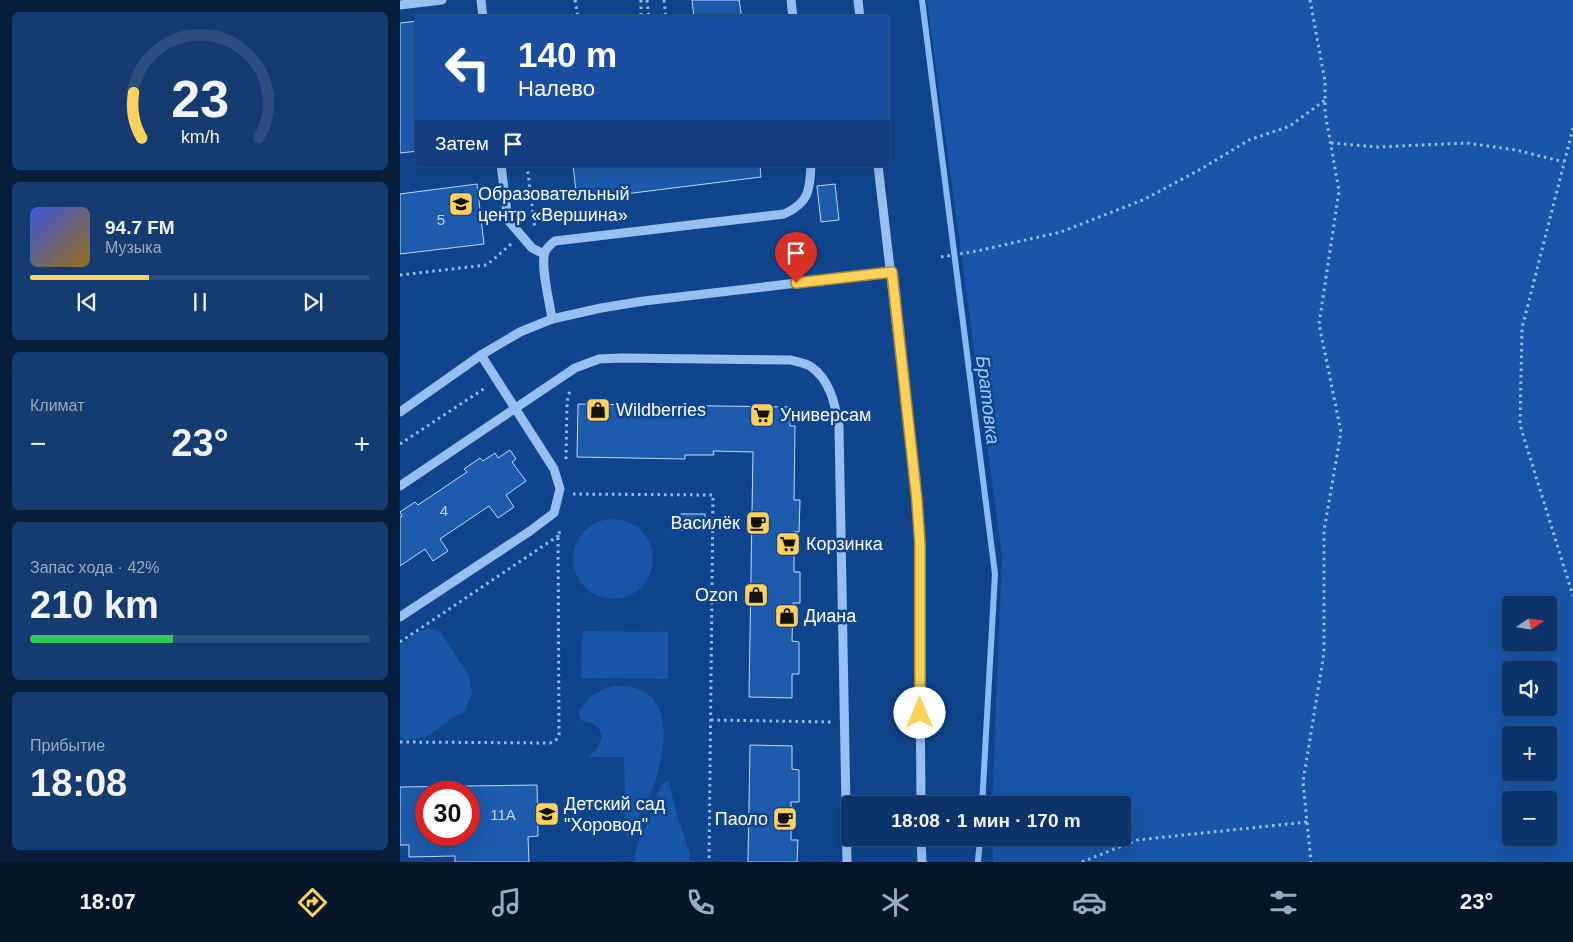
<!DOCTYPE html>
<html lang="ru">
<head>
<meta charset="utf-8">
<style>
	:root { --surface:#0c346a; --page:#153c70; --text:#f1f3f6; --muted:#9aaac1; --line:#2c4f7e; --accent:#ffd159 }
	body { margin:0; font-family:Arial,sans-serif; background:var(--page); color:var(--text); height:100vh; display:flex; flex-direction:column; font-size:19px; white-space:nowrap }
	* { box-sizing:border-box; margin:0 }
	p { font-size:16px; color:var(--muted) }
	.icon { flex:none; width:28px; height:28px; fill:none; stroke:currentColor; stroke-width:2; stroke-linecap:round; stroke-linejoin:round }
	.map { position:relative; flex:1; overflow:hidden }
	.sheet { display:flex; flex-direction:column; gap:12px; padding:12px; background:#071d3a; width:400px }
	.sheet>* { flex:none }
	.top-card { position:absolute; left:15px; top:15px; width:475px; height:152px; border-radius:5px; box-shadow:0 5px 20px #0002,0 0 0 1px var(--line); background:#1a4fa0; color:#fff; overflow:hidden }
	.needle { width:32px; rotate:77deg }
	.buttons { position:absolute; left:1102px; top:596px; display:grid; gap:10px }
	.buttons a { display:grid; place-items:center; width:55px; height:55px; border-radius:5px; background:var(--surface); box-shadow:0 5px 20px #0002,0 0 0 1px var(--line); font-size:25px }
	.speed { position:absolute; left:15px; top:781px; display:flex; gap:10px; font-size:25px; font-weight:700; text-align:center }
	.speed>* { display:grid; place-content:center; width:65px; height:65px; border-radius:50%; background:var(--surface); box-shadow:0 5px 20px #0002,0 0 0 1px var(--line); line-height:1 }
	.speed .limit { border:8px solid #d22; background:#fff; color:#111 }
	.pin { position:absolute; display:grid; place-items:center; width:42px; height:42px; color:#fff; margin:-51px -21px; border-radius:50% 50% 50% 0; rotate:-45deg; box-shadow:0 0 5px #0007 }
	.pin .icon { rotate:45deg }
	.me { position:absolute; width:55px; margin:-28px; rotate:0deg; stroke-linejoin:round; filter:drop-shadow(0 0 4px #0008) }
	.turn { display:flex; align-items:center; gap:18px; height:105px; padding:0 20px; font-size:22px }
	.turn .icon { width:65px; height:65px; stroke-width:2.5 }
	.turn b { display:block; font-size:35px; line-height:42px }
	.then { display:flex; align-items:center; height:48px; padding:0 20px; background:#0003; gap:10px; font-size:19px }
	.big { font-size:38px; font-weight:700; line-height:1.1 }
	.sheet .tile { flex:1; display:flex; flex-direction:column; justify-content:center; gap:8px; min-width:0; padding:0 18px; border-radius:8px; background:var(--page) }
	.sheet .dial { align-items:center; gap:0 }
	.dial svg { height:130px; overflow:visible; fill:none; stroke:var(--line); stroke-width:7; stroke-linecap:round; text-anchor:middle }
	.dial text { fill:var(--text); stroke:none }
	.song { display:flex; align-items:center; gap:15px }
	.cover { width:60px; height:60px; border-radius:8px; background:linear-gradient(135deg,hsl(230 70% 55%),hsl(40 70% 35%)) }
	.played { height:5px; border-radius:2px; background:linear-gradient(90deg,var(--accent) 35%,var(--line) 35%) }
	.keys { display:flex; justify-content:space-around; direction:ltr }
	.heat { display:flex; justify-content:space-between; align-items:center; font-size:28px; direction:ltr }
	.charge { height:8px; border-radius:4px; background:linear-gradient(90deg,#34c759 42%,var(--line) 0) }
	.trip { position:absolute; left:441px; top:796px; width:290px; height:50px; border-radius:5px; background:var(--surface); box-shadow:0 5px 20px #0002,0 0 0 1px var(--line); font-weight:700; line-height:50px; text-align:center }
	.tab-bar { display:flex; height:80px; justify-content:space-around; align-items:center; background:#05152a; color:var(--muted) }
	.tab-bar .icon { width:35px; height:35px }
	.tab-bar .on { color:var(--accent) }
	.tab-bar b { font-size:22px; color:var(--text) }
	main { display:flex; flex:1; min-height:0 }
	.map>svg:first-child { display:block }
	.green { fill:#1856a7; fill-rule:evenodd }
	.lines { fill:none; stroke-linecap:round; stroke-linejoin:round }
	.stream { stroke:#89baf6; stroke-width:6 }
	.building { fill:#1d5bac; stroke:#bfdafd; fill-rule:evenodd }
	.path { stroke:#98bff2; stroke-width:3; stroke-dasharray:2.5 4; stroke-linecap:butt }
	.minor { stroke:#98bff2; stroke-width:9 }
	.route-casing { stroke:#a6883a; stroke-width:12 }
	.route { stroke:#ffd159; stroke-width:9 }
	.labels { text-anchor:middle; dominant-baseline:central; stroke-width:5; stroke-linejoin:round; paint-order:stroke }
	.number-label { font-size:15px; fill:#c6d6ea }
	.poi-label { font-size:18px; fill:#fff; stroke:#10458d; text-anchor:start }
	.water-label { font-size:19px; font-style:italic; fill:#a3c9fa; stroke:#10458d }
</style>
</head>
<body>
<main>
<section class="sheet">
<div class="tile dial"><svg viewBox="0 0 100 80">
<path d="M14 69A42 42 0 1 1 86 69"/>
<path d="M14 69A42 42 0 0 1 9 41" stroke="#ffd159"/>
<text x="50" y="56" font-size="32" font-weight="700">23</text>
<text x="50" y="72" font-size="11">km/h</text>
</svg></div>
<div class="tile">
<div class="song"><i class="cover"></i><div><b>94.7 FM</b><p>Музыка</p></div></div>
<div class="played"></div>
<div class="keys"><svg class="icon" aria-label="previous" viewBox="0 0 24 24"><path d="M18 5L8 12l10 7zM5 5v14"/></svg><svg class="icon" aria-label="pause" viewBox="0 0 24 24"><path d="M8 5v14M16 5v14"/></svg><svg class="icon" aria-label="next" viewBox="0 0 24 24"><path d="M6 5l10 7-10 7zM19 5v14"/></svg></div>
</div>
<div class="tile"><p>Климат</p>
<div class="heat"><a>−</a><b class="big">23°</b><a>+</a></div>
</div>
<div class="tile"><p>Запас хода · 42%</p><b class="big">210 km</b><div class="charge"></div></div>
<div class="tile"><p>Прибытие</p><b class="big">18:08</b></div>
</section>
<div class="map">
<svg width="1173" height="862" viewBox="0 0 1173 862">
	<rect width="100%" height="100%" fill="#10458d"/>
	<!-- green -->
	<g class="green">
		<path d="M527 0H1173V862H593V838H722V805H592L602 556ZM1111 605H1149V642H1111ZM1111 670H1149V708H1111ZM1111 735H1149V772H1111ZM1111 800H1149V838H1111Z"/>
		<circle cx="213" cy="559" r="40"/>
		<path d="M27 629H35L41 633 69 676 72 694 65 710 26 737 8 740 0 737V645L19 632Z"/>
		<path d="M182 631 268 632V679L181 678Z"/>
		<path d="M212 686C265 683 270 725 259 766 257 773 256 781 253 788 246 806 235 822 226 839L224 757H188C198 749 208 736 196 726 192 722 185 722 180 719L179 712C186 698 197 691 212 686Z"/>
		<path d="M266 781 269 782 277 815 290 854V862H234C234 846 245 831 251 817 255 808 258 785 266 781Z"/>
	</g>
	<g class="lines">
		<!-- stream -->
		<g class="stream">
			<path d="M522 0 595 574 582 805"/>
			<path d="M578 862 580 838"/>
		</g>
	</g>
	<!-- building -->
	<g class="building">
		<path d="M292 0H339L342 18H294Z"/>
		<path d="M18 21V151L0 153V23Z"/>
		<path d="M173 165H360L361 177 177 200Z"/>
		<path d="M77 184 84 244 0 254V194Z"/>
		<path d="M435 184 439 220 421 222 417 186Z"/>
		<path d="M178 404 390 407V426H395L394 500H400L399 532H394V572H400V603H393L392 641 399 642V674H392V698L349 697 353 452 313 451 314 455H285V459L177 457Z"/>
		<path d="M110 450 116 459 112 462 126 481 106 495 114 507 98 518 89 506 40 539 48 551 33 561 25 549 0 566V517L2 516 0 512 15 502 18 505 67 472 64 469 80 458 83 461 95 453 98 458Z"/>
		<rect x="281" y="514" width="24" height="16"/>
		<path d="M350 745 392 746V769L399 770V802H391V840H398L397 862H348Z"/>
		<path d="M137 785 138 836 128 837 129 862H55V856L9 857V845H0V787ZM26 792H69V835H26Z"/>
	</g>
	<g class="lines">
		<!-- path -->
		<g class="path">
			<path d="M175 0 178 18"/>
			<path d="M241 0V18"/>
			<path d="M247 0 249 18"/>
			<path d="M264 0 266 18"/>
			<path d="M910 0 925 81V112L939 191 919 324 941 432 924 531V653L903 782 911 862"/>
			<path d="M1173 128 1122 328 1120 425 1173 596"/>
			<path d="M931 143 977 147 1067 143 1116 150 1164 162"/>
			<path d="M127 165 135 229"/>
			<path d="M541 257 577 251 661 232 745 199 801 169 849 140 890 126 925 100"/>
			<path d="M0 275 87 265 111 244"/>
			<path d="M0 444 85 388"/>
			<path d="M166 459 167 402 170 390"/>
			<path d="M173 494 313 495 309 862"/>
			<path d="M0 642 158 536 157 534"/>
			<path d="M311 720 431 722"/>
			<path d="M0 742 150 743 156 740 159 735 158 536 161 528"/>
			<path d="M682 862 737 840 907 822"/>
		</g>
		<!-- minor -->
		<g class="minor">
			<path d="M81 0 83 18"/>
			<path d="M391 0 393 18"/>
			<path d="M458 0 460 18"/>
			<path d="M0 5 42 0"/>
			<path d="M101 165 108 220 132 248 144 254"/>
			<path d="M478 165 517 501 519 545 521 805"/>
			<path d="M152 319C150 303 140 266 145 252 147 247 151 244 155 241L384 214C409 203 410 190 411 165"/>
			<path d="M0 412 81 355 120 332 152 319 201 308 244 301 491 272"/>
			<path d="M0 486 175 368 199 359 221 358 391 360C397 362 405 363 410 366 430 379 435 404 439 426L447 862"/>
			<path d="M0 617 130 531 154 513 160 489 154 469 81 355"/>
			<path d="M521 838 522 862"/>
		</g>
	</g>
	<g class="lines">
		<defs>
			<path id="route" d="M396 283 492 272 517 501 520 545V713"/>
		</defs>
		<!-- route casing -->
		<use href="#route" class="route-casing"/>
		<!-- route -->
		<use href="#route" class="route"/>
	</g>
	<!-- icons -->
	<defs>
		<symbol id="school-square" viewBox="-11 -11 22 22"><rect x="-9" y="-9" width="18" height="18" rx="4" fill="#ffd159" stroke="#10458d"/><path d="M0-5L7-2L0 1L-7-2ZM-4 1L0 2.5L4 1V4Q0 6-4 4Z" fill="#111"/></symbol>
		<symbol id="shop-square" viewBox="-11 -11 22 22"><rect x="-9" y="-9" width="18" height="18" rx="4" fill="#ffd159" stroke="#10458d"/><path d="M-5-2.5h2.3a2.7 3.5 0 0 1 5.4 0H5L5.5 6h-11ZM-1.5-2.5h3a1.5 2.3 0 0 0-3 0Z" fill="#111"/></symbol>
		<symbol id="supermarket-square" viewBox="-11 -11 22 22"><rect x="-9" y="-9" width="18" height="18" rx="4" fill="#ffd159" stroke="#10458d"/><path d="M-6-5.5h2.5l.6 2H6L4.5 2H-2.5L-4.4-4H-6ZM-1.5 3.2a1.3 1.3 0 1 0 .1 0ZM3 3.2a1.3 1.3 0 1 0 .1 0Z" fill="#111"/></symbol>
		<symbol id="cafe-square" viewBox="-11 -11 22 22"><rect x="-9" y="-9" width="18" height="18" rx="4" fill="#ffd159" stroke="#10458d"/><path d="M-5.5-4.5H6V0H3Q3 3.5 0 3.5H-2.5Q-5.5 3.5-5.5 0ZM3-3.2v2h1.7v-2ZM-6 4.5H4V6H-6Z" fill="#111"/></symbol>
	</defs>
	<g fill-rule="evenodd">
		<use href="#school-square" x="47" y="190" width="28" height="28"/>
		<use href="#shop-square" x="184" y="396" width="28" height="28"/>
		<use href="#supermarket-square" x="348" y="401" width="28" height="28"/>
		<use href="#cafe-square" x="344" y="509" width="28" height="28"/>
		<use href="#supermarket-square" x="374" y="530" width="28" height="28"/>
		<use href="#shop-square" x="342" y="581" width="28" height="28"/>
		<use href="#shop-square" x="373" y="602" width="28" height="28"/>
		<use href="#school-square" x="133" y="800" width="28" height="28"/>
		<use href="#cafe-square" x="371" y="805" width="28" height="28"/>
	</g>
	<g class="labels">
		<!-- number labels -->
		<g class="number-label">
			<text x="41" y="219">5</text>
			<text x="44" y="510">4</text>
			<text x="103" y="814">11А</text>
		</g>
		<!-- poi labels -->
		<g class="poi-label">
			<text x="78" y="194">Образовательный<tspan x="78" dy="21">центр «Вершина»</tspan></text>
			<text x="216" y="410">Wildberries</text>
			<text x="380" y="415">Универсам</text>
			<text x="340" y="523" text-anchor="end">Василёк</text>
			<text x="406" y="544">Корзинка</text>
			<text x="338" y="595" text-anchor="end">Ozon</text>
			<text x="404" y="616">Диана</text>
			<text x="164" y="804">Детский сад<tspan x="164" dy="21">"Хоровод"</tspan></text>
			<text x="368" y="819" text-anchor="end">Паоло</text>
		</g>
		<!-- water labels -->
		<g class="water-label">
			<text transform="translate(588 400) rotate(83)">Братовка</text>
		</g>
	</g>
</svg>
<div class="buttons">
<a><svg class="needle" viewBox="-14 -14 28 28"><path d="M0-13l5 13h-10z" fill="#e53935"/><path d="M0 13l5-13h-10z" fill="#9aaac1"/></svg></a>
<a><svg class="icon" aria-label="sound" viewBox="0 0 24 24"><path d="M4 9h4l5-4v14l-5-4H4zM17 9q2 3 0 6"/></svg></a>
<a>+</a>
<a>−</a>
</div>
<div class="speed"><div class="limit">30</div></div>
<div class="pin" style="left:396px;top:283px;background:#d93025"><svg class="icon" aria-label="arrive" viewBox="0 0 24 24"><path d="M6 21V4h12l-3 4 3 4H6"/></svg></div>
<svg class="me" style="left:520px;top:713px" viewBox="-20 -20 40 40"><circle r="19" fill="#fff"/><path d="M0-13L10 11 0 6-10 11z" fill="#ffd159"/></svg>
<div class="trip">18:08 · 1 мин · 170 m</div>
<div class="top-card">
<div class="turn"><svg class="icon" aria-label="left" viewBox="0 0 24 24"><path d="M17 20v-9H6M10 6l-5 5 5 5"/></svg><div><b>140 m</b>Налево</div></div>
<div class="then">Затем<svg class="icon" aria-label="arrive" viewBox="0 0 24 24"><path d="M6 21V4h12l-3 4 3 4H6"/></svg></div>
</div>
</div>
</main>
<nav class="tab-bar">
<b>18:07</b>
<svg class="icon on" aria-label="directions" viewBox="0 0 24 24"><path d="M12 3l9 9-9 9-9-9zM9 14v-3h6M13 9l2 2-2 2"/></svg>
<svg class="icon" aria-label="music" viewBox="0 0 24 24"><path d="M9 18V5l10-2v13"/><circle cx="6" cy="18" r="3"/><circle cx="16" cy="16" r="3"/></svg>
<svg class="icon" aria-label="phone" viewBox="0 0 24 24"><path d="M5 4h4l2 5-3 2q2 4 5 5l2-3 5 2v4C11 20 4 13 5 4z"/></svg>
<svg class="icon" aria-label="climate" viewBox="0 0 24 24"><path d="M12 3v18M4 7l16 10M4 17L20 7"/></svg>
<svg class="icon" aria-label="car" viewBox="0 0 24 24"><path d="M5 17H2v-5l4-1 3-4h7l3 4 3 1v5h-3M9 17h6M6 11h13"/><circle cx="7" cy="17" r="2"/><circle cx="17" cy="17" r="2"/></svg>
<svg class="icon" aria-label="filters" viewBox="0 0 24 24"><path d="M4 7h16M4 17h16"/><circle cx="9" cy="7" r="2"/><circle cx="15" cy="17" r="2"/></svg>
<b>23°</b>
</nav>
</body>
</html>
